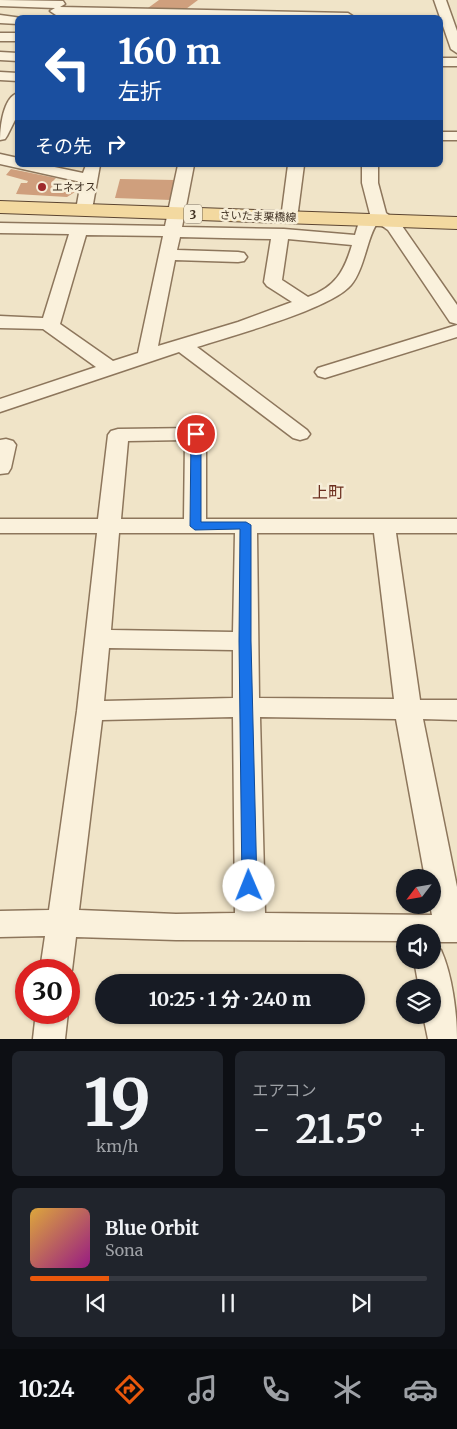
<!DOCTYPE html>
<html lang="ja">
<head>
<meta charset="utf-8">
<style>
	:root { --surface:#171b24; --page:#20242c; --text:#f1f3f6; --muted:#9ea1a6; --line:#363941; --accent:#ea580c }
	body { margin:0; font-family:Merriweather,"Noto Sans JP",serif; background:var(--page); color:var(--text); height:100vh; display:flex; flex-direction:column; font-size:19px; white-space:nowrap }
	* { box-sizing:border-box; margin:0 }
	p { font-size:16px; color:var(--muted) }
	.icon { flex:none; width:28px; height:28px; fill:none; stroke:currentColor; stroke-width:2; stroke-linecap:round; stroke-linejoin:round }
	.map { position:relative; height:1039px; overflow:hidden }
	.side { display:flex; flex-direction:column; gap:12px; padding:12px; background:#0d0f14; flex:1 }
	.side>* { flex:none }
	.banner { position:absolute; left:15px; top:15px; width:428px; height:152px; border-radius:8px; box-shadow:0 1px 4px #0004; background:#1a4fa0; color:#fff; overflow:hidden }
	.needle { width:32px; rotate:239deg }
	.buttons { position:absolute; left:396px; top:869px; display:grid; gap:10px }
	.buttons a { display:grid; place-items:center; width:45px; height:45px; border-radius:50%; background:var(--surface); box-shadow:0 1px 4px #0004; font-size:25px }
	.speed { position:absolute; left:15px; top:959px; display:flex; gap:10px; font-size:25px; font-weight:700; text-align:center }
	.speed>* { display:grid; place-content:center; width:65px; height:65px; border-radius:50%; background:var(--surface); box-shadow:0 1px 4px #0004; line-height:1 }
	.speed .limit { border:8px solid #d22; background:#fff; color:#111 }
	.pin { position:absolute; display:grid; place-items:center; width:42px; height:42px; color:#fff; margin:-21px; border:2px solid #fff; border-radius:50%; box-shadow:0 1px 5px #0007 }
	.me { position:absolute; width:55px; margin:-28px; rotate:359deg; stroke-linejoin:round; filter:drop-shadow(0 0 4px #0008) }
	.turn { display:flex; align-items:center; gap:18px; height:105px; padding:0 20px; font-size:22px }
	.turn .icon { width:65px; height:65px; stroke-width:2.5 }
	.turn b { display:block; font-size:35px; line-height:42px }
	.then { display:flex; align-items:center; height:48px; padding:0 20px; background:#0003; gap:10px; font-size:19px }
	.big { font-size:38px; font-weight:700; line-height:1.1 }
	.side .widget { flex:1; display:flex; flex-direction:column; justify-content:center; gap:8px; min-width:0; padding:0 18px; border-radius:8px; background:var(--page) }
	.side .dial { align-items:center; gap:0 }
	.dial b { font-size:65px; line-height:1 }
	.song { display:flex; align-items:center; gap:15px }
	.cover { width:60px; height:60px; border-radius:8px; background:linear-gradient(135deg,hsl(40 70% 55%),hsl(310 70% 35%)) }
	.played { height:5px; border-radius:2px; background:linear-gradient(90deg,var(--accent) 20%,var(--line) 20%) }
	.keys { display:flex; justify-content:space-around; direction:ltr }
	.heat { display:flex; justify-content:space-between; align-items:center; font-size:28px; direction:ltr }
	.side .tiles { flex:1; display:grid; gap:12px; grid-template-columns:1fr 1fr }
	.widget:last-child { grid-column:span 2 }
	.trip { position:absolute; left:95px; top:974px; width:270px; height:50px; border-radius:25px; background:var(--surface); box-shadow:0 1px 4px #0004; font-weight:700; line-height:50px; text-align:center }
	.dock { display:flex; height:80px; justify-content:space-around; align-items:center; background:#090b0e; color:var(--muted) }
	.dock .icon { width:35px; height:35px }
	.dock .current { color:var(--accent) }
	.dock b { font-size:22px; color:var(--text) }
	.map>svg:first-child { display:block }
	.building { fill:#cf9f7d }
	.lines { fill:none; stroke-linecap:round; stroke-linejoin:round }
	.minor-casing { stroke:#8d765c; stroke-width:3 }
	.major-casing { stroke:#5b4430; stroke-width:2 }
	.minor { fill:#faf1dc; fill-rule:evenodd }
	.major { fill:#f3d9a0; fill-rule:evenodd }
	.route { fill:#1a73e8; stroke:#114b97 }
	.poi-dot { fill:#9e2a2b; stroke:#f7eed8; stroke-width:2 }
	.labels { text-anchor:middle; dominant-baseline:central; stroke-width:5; stroke-linejoin:round; paint-order:stroke }
	.far-poi-label { font-size:11px; fill:#3d2e20; stroke:#f7eed8; text-anchor:start }
	.far-street-label { font-size:11px; fill:#3d2e20; stroke:#f7eed8 }
	.shield { fill:#f7eed8; stroke:#756857; stroke-width:1 }
	.shield-label { font-size:12px; font-weight:bold; fill:#3d2e20 }
	.quarter-label { font-size:16px; fill:#6b2e1e; stroke:#f7eed8 }
</style>
</head>
<body>
<div class="map">
<svg width="457" height="1039" viewBox="0 0 457 1039">
	<rect width="100%" height="100%" fill="#f0e4c8"/>
	<!-- building -->
	<g class="building">
		<path d="M159 0H198L182 12 150 11 148 8Z"/>
		<path d="M11 169 56 178 52 182 83 187 67 197 16 194 21 183H27L28 181 6 175Z"/>
		<path d="M120 179 175 180 171 200 115 198Z"/>
	</g>
	<g class="lines">
		<defs>
			<g id="minor">
				<path d="M0 0 63 1 65 4 60 7 348 13 354 17 124 18 56 15 50 11 55 8 0 6Z"/>
				<path d="M434 0H446L457 31V53L451 49Z"/>
				<path d="M0 15 22 18H18V24L0 23Z"/>
				<rect x="0" y="33" width="18" height="8"/>
				<path d="M0 52 18 53V61L0 60Z"/>
				<rect x="440" y="58" width="17" height="8"/>
				<path d="M0 72 18 73V81L0 80Z"/>
				<path d="M18 93V114L7 136 5 139 0 140C0 128 3 97 18 93Z"/>
				<rect x="440" y="132" width="17" height="8"/>
				<path d="M0 154 18 158V165H45L83 173 86 165H100L93 204 91 207H79L77 204 81 182 0 164Z"/>
				<path d="M178 165H194L182 227 284 229 355 235 358 225 370 214 362 183V165H378V183L386 213 400 223 457 305V324L450 322 388 230 378 223C368 232 365 269 351 285 331 309 231 336 197 347L307 430 310 434 307 438 300 440 293 438 179 352 0 412V399L96 367 43 329 0 328V316L43 318 69 234 0 233V223L165 226ZM86 235 163 236 138 353 113 361 60 324ZM180 237 271 239 264 282 267 286 292 302 238 322 158 346 175 260 238 262 244 261 247 257 244 253 238 252 177 250ZM288 239 352 245C344 272 335 287 308 297L282 280Z"/>
				<path d="M288 165H304L298 211 296 214H284L282 211Z"/>
				<path d="M457 325V337L325 378 318 376 315 372 318 368Z"/>
				<path d="M196 428 203 430 206 434V519H457V533H396L420 700H457V720L423 719 457 887V942H432V932H405V941L176 940 76 937 72 970 69 977V970H40L45 936 0 937V911L49 910 77 711 97 533H0V519H98L108 435 111 431 118 429ZM185 440 184 519H121L128 441ZM119 533H235L233 632 111 630ZM257 533H374L394 699 259 698ZM109 648 233 650V698L104 701ZM233 717 235 913 176 914 79 910 102 720ZM260 717 396 719 425 878H432V905H430L432 915 265 913Z"/>
				<path d="M6 439 13 441 16 445 11 468 8 473 0 474V440Z"/>
				<path d="M432 947 441 950C452 974 457 1013 457 1039H428L423 1015H432V988H419L414 960H432Z"/>
				<path d="M36 1012H68L65 1039H33Z"/>
			</g>
			<path id="major" d="M0 201 457 217V229L0 213Z"/>
		</defs>
		<!-- minor casing -->
		<use href="#minor" class="minor-casing"/>
		<!-- major casing -->
		<use href="#major" class="major-casing"/>
		<!-- minor -->
		<use href="#minor" class="minor"/>
		<!-- major -->
		<use href="#major" class="major"/>
	</g>
	<!-- route -->
	<path class="route" d="M196 430 201 434V522H246L251 525V641L257 886 255 890 249 892 244 890 242 886 239 641 240 529 195 530 190 526 191 434Z"/>
	<!-- markers -->
	<circle class="poi-dot" cx="42" cy="187" r="5"/>
	<g class="labels">
		<!-- far-poi labels -->
		<g class="far-poi-label">
			<text x="52" y="187">エネオス</text>
		</g>
		<!-- far-street labels -->
		<g class="far-street-label">
			<text transform="translate(258 216) rotate(2)">さいたま栗橋線</text>
		</g>
		<!-- shield labels -->
		<rect class="shield" x="184" y="204.5" width="18" height="19" rx="4"/>
		<g class="shield-label">
			<text x="193" y="214">3</text>
		</g>
		<!-- quarter labels -->
		<g class="quarter-label">
			<text x="328" y="492">上町</text>
		</g>
	</g>
</svg>
<div class="buttons">
<a><svg class="needle" viewBox="-14 -14 28 28"><path d="M0-13l5 13h-10z" fill="#e53935"/><path d="M0 13l5-13h-10z" fill="#9ea1a6"/></svg></a>
<a><svg class="icon" aria-label="sound" viewBox="0 0 24 24"><path d="M4 9h4l5-4v14l-5-4H4zM17 9q2 3 0 6"/></svg></a>
<a><svg class="icon" aria-label="layers" viewBox="0 0 24 24"><path d="M12 4l9 5-9 5-9-5zM3 14l9 5 9-5"/></svg></a>
</div>
<div class="speed"><div class="limit">30</div></div>
<div class="pin" style="left:196px;top:434px;background:#d93025"><svg class="icon" aria-label="arrive" viewBox="0 0 24 24"><path d="M6 21V4h12l-3 4 3 4H6"/></svg></div>
<svg class="me" style="left:249px;top:886px" viewBox="-20 -20 40 40"><circle r="19" fill="#fff"/><path d="M0-13L10 11 0 6-10 11z" fill="#1a73e8"/></svg>
<div class="trip">10:25 · 1 分 · 240 m</div>
<div class="banner">
<div class="turn"><svg class="icon" aria-label="left" viewBox="0 0 24 24"><path d="M17 20v-9H6M10 6l-5 5 5 5"/></svg><div><b>160 m</b>左折</div></div>
<div class="then">その先<svg class="icon" aria-label="right" viewBox="0 0 24 24"><path d="M7 20v-9h11M14 6l5 5-5 5"/></svg></div>
</div>
</div>
<section class="side">
<div class="tiles">
<div class="widget dial"><b>19</b><p>km/h</p></div>
<div class="widget"><p>エアコン</p>
<div class="heat"><a>−</a><b class="big">21.5°</b><a>+</a></div>
</div>
<div class="widget">
<div class="song"><i class="cover"></i><div><b>Blue Orbit</b><p>Sona</p></div></div>
<div class="played"></div>
<div class="keys"><svg class="icon" aria-label="previous" viewBox="0 0 24 24"><path d="M18 5L8 12l10 7zM5 5v14"/></svg><svg class="icon" aria-label="pause" viewBox="0 0 24 24"><path d="M8 5v14M16 5v14"/></svg><svg class="icon" aria-label="next" viewBox="0 0 24 24"><path d="M6 5l10 7-10 7zM19 5v14"/></svg></div>
</div>
</div>
</section>
<nav class="dock">
<b>10:24</b>
<svg class="icon current" aria-label="directions" viewBox="0 0 24 24"><path d="M12 3l9 9-9 9-9-9zM9 14v-3h6M13 9l2 2-2 2"/></svg>
<svg class="icon" aria-label="music" viewBox="0 0 24 24"><path d="M9 18V5l10-2v13"/><circle cx="6" cy="18" r="3"/><circle cx="16" cy="16" r="3"/></svg>
<svg class="icon" aria-label="phone" viewBox="0 0 24 24"><path d="M5 4h4l2 5-3 2q2 4 5 5l2-3 5 2v4C11 20 4 13 5 4z"/></svg>
<svg class="icon" aria-label="climate" viewBox="0 0 24 24"><path d="M12 3v18M4 7l16 10M4 17L20 7"/></svg>
<svg class="icon" aria-label="car" viewBox="0 0 24 24"><path d="M5 17H2v-5l4-1 3-4h7l3 4 3 1v5h-3M9 17h6M6 11h13"/><circle cx="7" cy="17" r="2"/><circle cx="17" cy="17" r="2"/></svg>
</nav>
</body>
</html>
